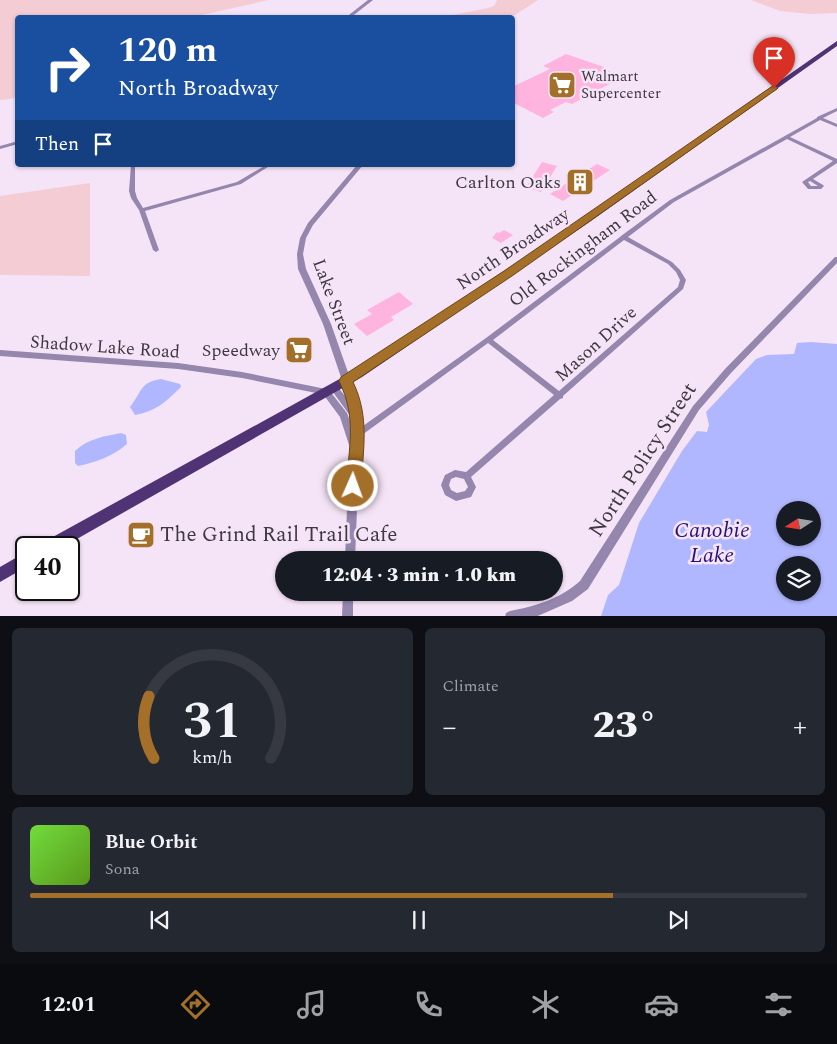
<!DOCTYPE html>
<html lang="en">
<head>
<meta charset="utf-8">
<style>
	:root { --surface:#171b24; --page:#242831; --text:#f1f3f6; --muted:#9ea1a6; --line:#363941; --accent:#a46f28 }
	body { margin:0; font-family:Spectral,serif; background:var(--page); color:var(--text); height:100vh; display:flex; flex-direction:column; font-size:19px; white-space:nowrap }
	* { box-sizing:border-box; margin:0 }
	p { font-size:16px; color:var(--muted) }
	.icon { flex:none; width:28px; height:28px; fill:none; stroke:currentColor; stroke-width:2; stroke-linecap:round; stroke-linejoin:round }
	.map { position:relative; height:616px; overflow:hidden }
	.drawer { display:flex; flex-direction:column; gap:12px; padding:12px; background:#0d0f14; flex:1 }
	.drawer>* { flex:none }
	.hud { position:absolute; left:15px; top:15px; width:500px; height:152px; border-radius:5px; box-shadow:0 1px 4px #0004; background:#1a4fa0; color:#fff; overflow:hidden }
	.needle { width:32px; rotate:258deg }
	.buttons { position:absolute; left:776px; top:501px; display:grid; gap:10px }
	.buttons a { display:grid; place-items:center; width:45px; height:45px; border-radius:50%; background:var(--surface); box-shadow:0 1px 4px #0004; font-size:25px }
	.speed { position:absolute; left:15px; top:536px; display:flex; gap:10px; font-size:25px; font-weight:700; text-align:center }
	.speed>* { display:grid; place-content:center; width:65px; height:65px; border-radius:50%; background:var(--surface); box-shadow:0 1px 4px #0004; line-height:1 }
	.speed .limit { border:2px solid #111; border-radius:8px; background:#fff; color:#111 }
	.pin { position:absolute; display:grid; place-items:center; width:42px; height:42px; color:#fff; margin:-51px -21px; border-radius:50% 50% 50% 0; rotate:-45deg; box-shadow:0 0 5px #0007 }
	.pin .icon { rotate:45deg }
	.me { position:absolute; width:55px; margin:-28px; rotate:2deg; stroke-linejoin:round; filter:drop-shadow(0 0 4px #0008) }
	.turn { display:flex; align-items:center; gap:18px; height:105px; padding:0 20px; font-size:22px }
	.turn .icon { width:65px; height:65px; stroke-width:2.5 }
	.turn b { display:block; font-size:35px; line-height:42px }
	.then { display:flex; align-items:center; height:48px; padding:0 20px; background:#0003; gap:10px; font-size:19px }
	.big { font-size:38px; font-weight:800; line-height:1.1 }
	.drawer .tile { flex:1; display:flex; flex-direction:column; justify-content:center; gap:8px; min-width:0; padding:0 18px; border-radius:8px; background:var(--page) }
	.drawer .dial { align-items:center; gap:0 }
	.dial svg { height:130px; overflow:visible; fill:none; stroke:var(--line); stroke-width:7; stroke-linecap:round; text-anchor:middle }
	.dial text { fill:var(--text); stroke:none }
	.song { display:flex; align-items:center; gap:15px }
	.cover { width:60px; height:60px; border-radius:8px; background:linear-gradient(135deg,hsl(100 70% 55%),hsl(90 70% 35%)) }
	.played { height:5px; border-radius:2px; background:linear-gradient(90deg,var(--accent) 75%,var(--line) 75%) }
	.keys { display:flex; justify-content:space-around; direction:ltr }
	.heat { display:flex; justify-content:space-between; align-items:center; font-size:28px; direction:ltr }
	.drawer .tiles { flex:1; display:grid; gap:12px; grid-template-columns:1fr 1fr }
	.tile:last-child { grid-column:span 2 }
	.trip { position:absolute; left:275px; top:551px; width:288px; height:50px; border-radius:25px; background:var(--surface); box-shadow:0 1px 4px #0004; font-weight:800; line-height:50px; text-align:center }
	.dock { display:flex; height:80px; justify-content:space-around; align-items:center; background:#090b0e; color:var(--muted) }
	.dock .icon { width:35px; height:35px }
	.dock .selected { color:var(--accent) }
	.dock b { font-size:22px; color:var(--text) }
	.map>svg:first-child { display:block }
	.green { fill:#f4ccd4 }
	.water { fill:#b0b7ff; fill-rule:evenodd }
	.building { fill:#feb4de }
	.lines { fill:none; stroke-linecap:round; stroke-linejoin:round }
	.minor { fill:#9486ac; fill-rule:evenodd }
	.tertiary { fill:#9486ac; fill-rule:evenodd }
	.primary { fill:#4f3374; fill-rule:evenodd }
	.route { fill:#a46f28; stroke:#6b481a }
	.labels { text-anchor:middle; dominant-baseline:central; stroke-width:5; stroke-linejoin:round; paint-order:stroke }
	.far-poi-label { font-size:15px; fill:#3f3840; stroke:#f5e4f7; text-anchor:start }
	.poi-label { font-size:18px; fill:#3f3840; stroke:#f5e4f7; text-anchor:end }
	.street-label { font-size:18px; fill:#3f3840; stroke:#f5e4f7 }
	.near-street-label { font-size:21px; fill:#3f3840; stroke:#f5e4f7 }
	.near-poi-label { font-size:21px; fill:#3f3840; stroke:#f5e4f7; text-anchor:start }
	.near-water-label { font-size:22px; font-style:italic; fill:#251378; stroke:#f5e4f7 }
</style>
</head>
<body>
<div class="map">
<svg width="837" height="617" viewBox="0 0 837 617">
	<rect width="100%" height="100%" fill="#f5e4f7"/>
	<!-- green -->
	<g class="green">
		<path d="M0 0H269L193 17 18 18 17 98 0 100Z"/>
		<path d="M497 0H538L515 15 504 17H443L488 8 494 6Z"/>
		<path d="M751 0H837V13L810 14 780 11Z"/>
		<path d="M90 183V276L0 275V196Z"/>
	</g>
	<!-- water -->
	<g class="water">
		<path d="M811 342 837 344V616H601L608 595 619 585 639 523 682 451 697 431 707 432 709 425 706 412 756 359 767 355 794 354 797 343ZM785 510H812V538H785ZM785 565H812V592H785Z"/>
		<path d="M161 379 180 384 181 387C167 401 155 412 135 415L130 407C142 392 140 382 161 379Z"/>
		<path d="M121 433 126 435 127 444C113 456 97 462 78 466L75 463V451C87 439 105 436 121 433Z"/>
	</g>
	<!-- building -->
	<g class="building">
		<path d="M566 54 604 67 602 68 616 74 610 77 617 80 572 104 566 102 550 110 554 112 543 118 512 102V87L550 69 543 66Z"/>
		<path d="M542 162 557 166 541 192 526 187Z"/>
		<path d="M597 164 610 170 563 201 550 194Z"/>
		<path d="M504 230 513 235 501 243 492 238 497 232 499 233Z"/>
		<path d="M399 292 413 304 391 317 394 320 367 336 354 324 372 314 367 310Z"/>
	</g>
	<g class="lines">
		<!-- minor -->
		<g class="minor">
			<path d="M837 108V111L823 118 837 124V127L820 120 790 137 837 159V163L813 179 823 185 824 186 821 189H808L802 182 833 161 787 139 674 202 628 237 672 262 680 270 686 280 683 289 563 396V398L560 399 471 477 476 487 471 497 456 501 445 495 441 485 445 475 455 470 466 472 554 395 488 343 362 435 359 436 356 435 355 433 356 431 486 338 620 237 621 236 670 200 817 118V117ZM810 181 818 186H811L808 182ZM624 240 668 264 676 272 680 280 678 287 559 391 493 340ZM456 477 464 479 468 487 465 491 457 493 451 490 449 485 451 479Z"/>
			<path d="M18 141V144L0 149V146Z"/>
			<path d="M131 165H135V191L137 198 143 208 237 182 266 165H271L241 184 145 211 159 250 156 252 153 250 139 210 131 198 129 191Z"/>
			<path d="M0 350 178 363 242 372 326 389 328 390 330 392 328 394 326 395 242 378 178 369 0 356Z"/>
		</g>
		<!-- tertiary -->
		<g class="tertiary">
			<path d="M368 0H373L350 18H345Z"/>
			<path d="M357 165H363L313 225 306 238 303 254 306 269 331 324 356 395 362 420V440L359 457 355 560H345L349 457 351 451 340 417 323 394 322 392 323 390 326 389 329 390 347 413 354 432 353 417H351L330 388 331 386 334 385 337 386 349 401 323 324 298 269 297 254 300 238 308 223Z"/>
			<path d="M835 257H837V263L731 373 699 410 588 589 572 601 540 615 535 617H505L506 613 510 611C536 606 560 599 580 581L693 406 725 369Z"/>
			<path d="M343 592H353V617H342Z"/>
		</g>
		<!-- primary -->
		<g class="primary">
			<path d="M837 41V46L591 221 362 377 61 548H40L42 543 354 371 585 217Z"/>
			<path d="M26 552V567L0 582V567Z"/>
		</g>
	</g>
	<!-- route -->
	<path class="route" d="M774 85 778 88 777 89 512 276 353 382C370 417 363 450 361 486L358 491 353 493 348 491 346 486C349 448 357 417 339 381L341 377 504 271Z"/>
	<!-- icons -->
	<defs>
		<symbol id="supermarket-square" viewBox="-11 -11 22 22"><rect x="-9" y="-9" width="18" height="18" rx="4" fill="#a46f28" stroke="#f5e4f7"/><path d="M-6-5.5h2.5l.6 2H6L4.5 2H-2.5L-4.4-4H-6ZM-1.5 3.2a1.3 1.3 0 1 0 .1 0ZM3 3.2a1.3 1.3 0 1 0 .1 0Z" fill="#fff"/></symbol>
		<symbol id="building-square" viewBox="-11 -11 22 22"><rect x="-9" y="-9" width="18" height="18" rx="4" fill="#a46f28" stroke="#f5e4f7"/><path d="M-4-6H4V6H1V3H-1V6H-4ZM-2.5-4.3h1.7v1.8h-1.7ZM.8-4.3h1.7v1.8H.8ZM-2.5-1h1.7V.8h-1.7ZM.8-1h1.7V.8H.8Z" fill="#fff"/></symbol>
		<symbol id="cafe-square" viewBox="-11 -11 22 22"><rect x="-9" y="-9" width="18" height="18" rx="4" fill="#a46f28" stroke="#f5e4f7"/><path d="M-5.5-4.5H6V0H3Q3 3.5 0 3.5H-2.5Q-5.5 3.5-5.5 0ZM3-3.2v2h1.7v-2ZM-6 4.5H4V6H-6Z" fill="#fff"/></symbol>
	</defs>
	<g fill-rule="evenodd">
		<use href="#supermarket-square" x="546" y="69" width="32" height="32"/>
		<use href="#building-square" x="564" y="166" width="32" height="32"/>
		<use href="#supermarket-square" x="283" y="334" width="32" height="32"/>
		<use href="#cafe-square" x="125" y="519" width="32" height="32"/>
	</g>
	<g class="labels">
		<!-- far-poi labels -->
		<g class="far-poi-label">
			<text x="581" y="76">Walmart<tspan x="581" dy="17">Supercenter</tspan></text>
		</g>
		<!-- poi labels -->
		<g class="poi-label">
			<text x="561" y="182">Carlton Oaks</text>
			<text x="280" y="350">Speedway</text>
		</g>
		<!-- street labels -->
		<g class="street-label">
			<text transform="translate(513 249) rotate(-34)">North Broadway</text>
			<text transform="translate(583 249) rotate(-37)">Old Rockingham Road</text>
			<text transform="translate(334 302) rotate(69)">Lake Street</text>
			<text transform="translate(596 344) rotate(-42)">Mason Drive</text>
			<text transform="translate(105 347) rotate(4)">Shadow Lake Road</text>
		</g>
		<!-- near-street labels -->
		<g class="near-street-label">
			<text transform="translate(643 460) rotate(-57)">North Policy Street</text>
		</g>
		<!-- near-poi labels -->
		<g class="near-poi-label">
			<text x="160" y="535">The Grind Rail Trail Cafe</text>
		</g>
		<!-- near-water labels -->
		<g class="near-water-label">
			<text x="712" y="530">Canobie<tspan x="712" dy="25">Lake</tspan></text>
		</g>
	</g>
</svg>
<div class="buttons">
<a><svg class="needle" viewBox="-14 -14 28 28"><path d="M0-13l5 13h-10z" fill="#e53935"/><path d="M0 13l5-13h-10z" fill="#9ea1a6"/></svg></a>
<a><svg class="icon" aria-label="layers" viewBox="0 0 24 24"><path d="M12 4l9 5-9 5-9-5zM3 14l9 5 9-5"/></svg></a>
</div>
<div class="speed"><div class="limit">40</div></div>
<div class="pin" style="left:774px;top:88px;background:#d93025"><svg class="icon" aria-label="arrive" viewBox="0 0 24 24"><path d="M6 21V4h12l-3 4 3 4H6"/></svg></div>
<svg class="me" style="left:353px;top:486px" viewBox="-20 -20 40 40"><circle r="17" fill="#a46f28" stroke="#fff" stroke-width="3"/><path d="M0-11L8 9 0 5-8 9z" fill="#fff"/></svg>
<div class="trip">12:04 · 3 min · 1.0 km</div>
<div class="hud">
<div class="turn"><svg class="icon" aria-label="right" viewBox="0 0 24 24"><path d="M7 20v-9h11M14 6l5 5-5 5"/></svg><div><b>120 m</b>North Broadway</div></div>
<div class="then">Then<svg class="icon" aria-label="arrive" viewBox="0 0 24 24"><path d="M6 21V4h12l-3 4 3 4H6"/></svg></div>
</div>
</div>
<section class="drawer">
<div class="tiles">
<div class="tile dial"><svg viewBox="0 0 100 80">
<path d="M14 69A42 42 0 1 1 86 69"/>
<path d="M14 69A42 42 0 0 1 11 31" stroke="#a46f28"/>
<text x="50" y="56" font-size="32" font-weight="700">31</text>
<text x="50" y="72" font-size="11">km/h</text>
</svg></div>
<div class="tile"><p>Climate</p>
<div class="heat"><a>−</a><b class="big">23°</b><a>+</a></div>
</div>
<div class="tile">
<div class="song"><i class="cover"></i><div><b>Blue Orbit</b><p>Sona</p></div></div>
<div class="played"></div>
<div class="keys"><svg class="icon" aria-label="previous" viewBox="0 0 24 24"><path d="M18 5L8 12l10 7zM5 5v14"/></svg><svg class="icon" aria-label="pause" viewBox="0 0 24 24"><path d="M8 5v14M16 5v14"/></svg><svg class="icon" aria-label="next" viewBox="0 0 24 24"><path d="M6 5l10 7-10 7zM19 5v14"/></svg></div>
</div>
</div>
</section>
<nav class="dock">
<b>12:01</b>
<svg class="icon selected" aria-label="directions" viewBox="0 0 24 24"><path d="M12 3l9 9-9 9-9-9zM9 14v-3h6M13 9l2 2-2 2"/></svg>
<svg class="icon" aria-label="music" viewBox="0 0 24 24"><path d="M9 18V5l10-2v13"/><circle cx="6" cy="18" r="3"/><circle cx="16" cy="16" r="3"/></svg>
<svg class="icon" aria-label="phone" viewBox="0 0 24 24"><path d="M5 4h4l2 5-3 2q2 4 5 5l2-3 5 2v4C11 20 4 13 5 4z"/></svg>
<svg class="icon" aria-label="climate" viewBox="0 0 24 24"><path d="M12 3v18M4 7l16 10M4 17L20 7"/></svg>
<svg class="icon" aria-label="car" viewBox="0 0 24 24"><path d="M5 17H2v-5l4-1 3-4h7l3 4 3 1v5h-3M9 17h6M6 11h13"/><circle cx="7" cy="17" r="2"/><circle cx="17" cy="17" r="2"/></svg>
<svg class="icon" aria-label="filters" viewBox="0 0 24 24"><path d="M4 7h16M4 17h16"/><circle cx="9" cy="7" r="2"/><circle cx="15" cy="17" r="2"/></svg>
</nav>
</body>
</html>
